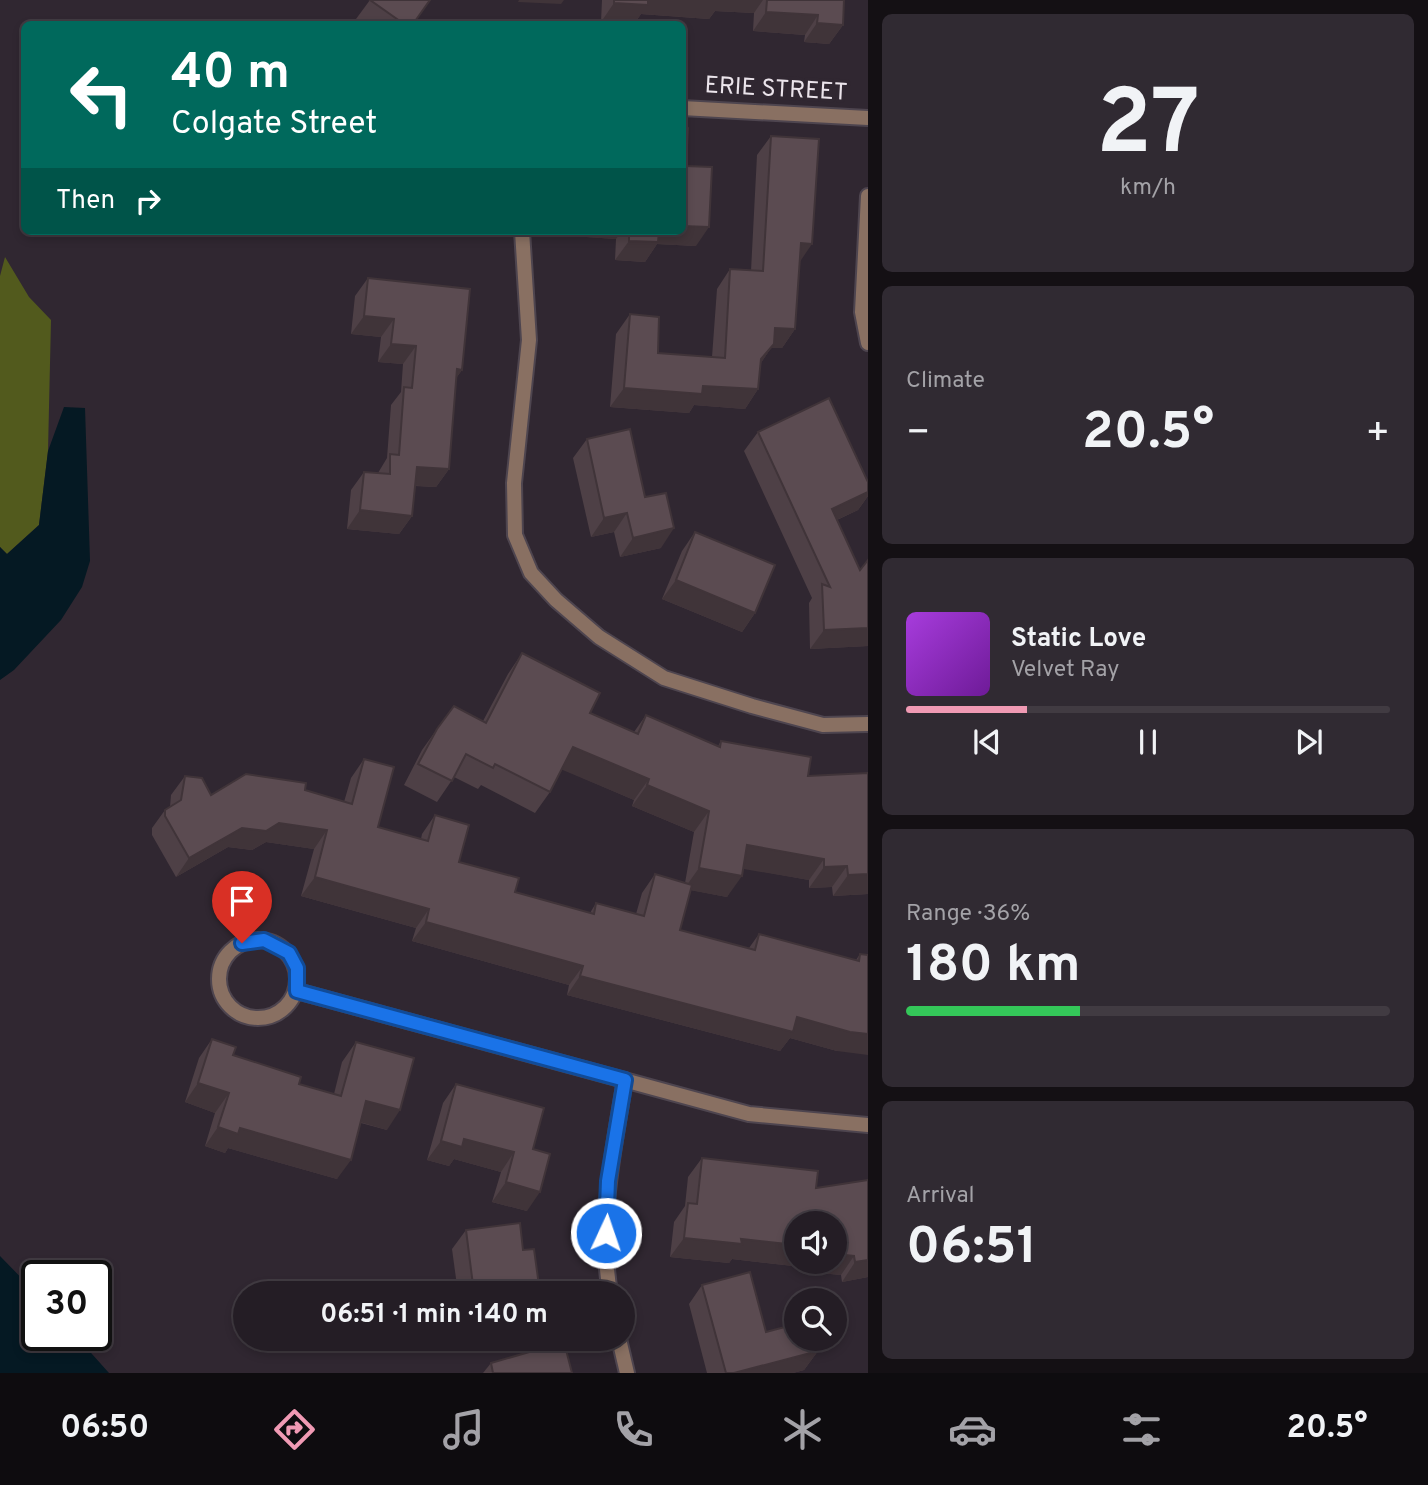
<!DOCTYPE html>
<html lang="en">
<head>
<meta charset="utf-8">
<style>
	:root { --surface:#241d25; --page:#302a32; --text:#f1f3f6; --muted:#a3a2a7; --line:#413b42; --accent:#f09ab4 }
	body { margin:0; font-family:Overpass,sans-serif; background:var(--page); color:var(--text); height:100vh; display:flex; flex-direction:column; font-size:26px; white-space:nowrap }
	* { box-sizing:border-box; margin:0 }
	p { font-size:23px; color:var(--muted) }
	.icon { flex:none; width:38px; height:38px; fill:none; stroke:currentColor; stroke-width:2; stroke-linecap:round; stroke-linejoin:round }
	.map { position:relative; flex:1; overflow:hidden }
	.details { display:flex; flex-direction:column; gap:14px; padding:14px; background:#141014; width:560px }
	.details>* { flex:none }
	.banner { position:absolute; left:21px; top:21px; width:665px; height:214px; border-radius:10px; box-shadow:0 4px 10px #0003,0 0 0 2px var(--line); background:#00695c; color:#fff; overflow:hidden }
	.controls { position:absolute; left:784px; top:1211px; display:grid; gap:14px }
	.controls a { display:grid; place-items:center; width:63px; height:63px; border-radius:50%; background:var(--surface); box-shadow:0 4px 10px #0003,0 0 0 2px var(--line); font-size:35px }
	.speed { position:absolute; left:21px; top:1260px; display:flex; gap:14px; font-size:35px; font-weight:700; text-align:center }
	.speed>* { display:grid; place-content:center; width:91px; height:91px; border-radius:50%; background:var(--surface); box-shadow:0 4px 10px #0003,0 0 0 2px var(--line); line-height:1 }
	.speed .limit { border:4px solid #111; border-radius:10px; background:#fff; color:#111 }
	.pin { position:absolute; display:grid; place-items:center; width:60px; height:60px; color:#fff; margin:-72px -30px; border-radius:50% 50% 50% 0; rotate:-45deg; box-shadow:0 0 7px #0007 }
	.pin .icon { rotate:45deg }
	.me { position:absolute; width:77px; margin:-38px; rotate:3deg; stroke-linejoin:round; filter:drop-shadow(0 0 5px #0008) }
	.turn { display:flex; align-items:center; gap:24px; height:147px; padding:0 35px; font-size:32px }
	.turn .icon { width:91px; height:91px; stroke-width:2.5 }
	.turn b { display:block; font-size:49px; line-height:60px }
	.then { display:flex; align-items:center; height:66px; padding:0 35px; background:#0003; gap:14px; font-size:26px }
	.big { font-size:52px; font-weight:700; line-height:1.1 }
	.details .widget { flex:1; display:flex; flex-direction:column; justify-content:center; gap:10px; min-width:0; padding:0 24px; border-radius:10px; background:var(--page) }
	.details .dial { align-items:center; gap:0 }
	.dial b { font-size:91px; line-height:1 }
	.song { display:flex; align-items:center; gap:21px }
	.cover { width:84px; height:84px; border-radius:10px; background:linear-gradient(135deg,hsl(280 70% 55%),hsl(280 70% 35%)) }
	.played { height:7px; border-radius:4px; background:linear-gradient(90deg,var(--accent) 25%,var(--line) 25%) }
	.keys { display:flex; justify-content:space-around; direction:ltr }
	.heat { display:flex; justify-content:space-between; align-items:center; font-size:38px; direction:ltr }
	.charge { height:10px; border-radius:5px; background:linear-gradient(90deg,#34c759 36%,var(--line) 0) }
	.trip { position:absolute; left:233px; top:1281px; width:402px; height:70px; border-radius:35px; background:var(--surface); box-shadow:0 4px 10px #0003,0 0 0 2px var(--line); font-weight:700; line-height:70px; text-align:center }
	.tabs { display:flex; height:112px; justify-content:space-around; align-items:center; background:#0e0c0f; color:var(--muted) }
	.tabs .icon { width:49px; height:49px }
	.tabs .on { color:var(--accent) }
	.tabs b { font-size:32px; color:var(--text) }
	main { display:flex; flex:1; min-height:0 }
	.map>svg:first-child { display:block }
	.forest { fill:#525a1d }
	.water { fill:#051923 }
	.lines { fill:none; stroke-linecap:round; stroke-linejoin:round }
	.street-casing { stroke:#4e454f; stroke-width:18 }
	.street { stroke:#897062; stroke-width:14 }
	.wall { fill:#4e4046; fill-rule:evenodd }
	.shaded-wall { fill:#403439 }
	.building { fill:#5b4b51; stroke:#403439; stroke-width:2 }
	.route-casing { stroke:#114b97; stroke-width:18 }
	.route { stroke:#1a73e8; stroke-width:12 }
	.labels { text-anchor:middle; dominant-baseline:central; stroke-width:7; stroke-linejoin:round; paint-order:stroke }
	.street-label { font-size:24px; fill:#ebe4eb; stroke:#302731 }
</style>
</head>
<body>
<main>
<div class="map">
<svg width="868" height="1373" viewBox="0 0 868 1373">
	<rect width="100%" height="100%" fill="#302731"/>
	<!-- forest -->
	<path class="forest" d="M5 257 29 297 51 320 48 451 39 525 7 554 0 547V276Z"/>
	<!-- water -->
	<g class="water">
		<path d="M64 407 85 408 90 561 82 587 61 620 14 670 0 680V547L7 554 39 525 48 451Z"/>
		<path d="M0 1256 37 1294V1335H75L109 1373H0Z"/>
	</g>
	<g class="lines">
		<defs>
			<g id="street">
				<path d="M682 108 868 118"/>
				<path d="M868 196 862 312 868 343"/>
				<path d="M522 231 529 340 514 483 515 535 531 573 556 600 599 637 664 678 752 706 823 725 868 724"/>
				<circle cx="258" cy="979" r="39"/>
				<path d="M297 991 749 1114 868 1125"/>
				<path d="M610 1293C598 1221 613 1152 625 1080"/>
				<path d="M619 1339 627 1373"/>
			</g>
		</defs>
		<!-- street casing -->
		<use href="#street" class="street-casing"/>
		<!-- street -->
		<use href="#street" class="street"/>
	</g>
	<!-- wall -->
	<g class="wall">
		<path d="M370 0 413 24H363L356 19Z"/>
		<path d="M602 0H844L843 25 829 44 804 42 805 35 753 31 754 13 715 11 709 19 641 14 634 24 601 22Z"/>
		<path d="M771 136 795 329 782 348H771L760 364 758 389 745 409 694 405 689 413 610 407 616 334 630 314 658 353 712 357 717 289 730 269 751 271 757 155Z"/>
		<path d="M686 166 696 246 657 244 645 262 615 260 616 239 586 237V231H682Z"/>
		<path d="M368 278 462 370 456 378 449 469 436 487 415 486 412 516 399 534 347 529 351 490 364 472 378 473 387 458 391 405 401 392 403 364 378 362 381 337 351 334 355 296Z"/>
		<path d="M758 432 868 482V496L858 510 837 520 860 570 868 560V646L810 649 809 603 812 598 744 451Z"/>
		<path d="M587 439 645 497 661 548 620 557 614 532 591 537 573 458Z"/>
		<path d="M695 532 755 613 742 632 662 599 682 551Z"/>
		<path d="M522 653 590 713 634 732 646 715 718 746 721 741 808 776 868 894 833 896 832 887 809 888V880L743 868 727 897 691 890 680 930 749 948 759 934 856 960 860 954 868 955 837 1051 790 1038 780 1051 567 995 569 985 412 941 416 928 301 896 314 849 266 842 252 850 228 847 176 877 152 835V828L165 810 170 807 171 795 185 776 211 795 305 790 344 802 351 778 364 759 378 827 421 839 422 834 435 815 459 862 515 892 590 913 596 903 636 914 642 893 655 874 685 883 694 832 632 806 634 800 562 769 550 792 535 813 481 785 478 789 454 777 437 802 404 785 422 750 437 729 483 721 508 674Z"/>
		<path d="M212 1039 233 1055 299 1084 334 1094 342 1062 356 1042 387 1130 361 1123 337 1179 228 1148 225 1153 205 1146 215 1113 185 1102 199 1058Z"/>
		<path d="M456 1084 533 1149 527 1211 492 1202 501 1172 454 1159 449 1166 427 1160 443 1103Z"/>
		<path d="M702 1158 816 1188 868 1180V1277L842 1282 841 1275 820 1273V1269L732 1259 729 1263 670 1257 674 1222 685 1206 688 1177ZM835 1223V1262H796Z"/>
		<path d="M466 1230 523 1250 540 1293H458L452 1249Z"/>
		<path d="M702 1285 766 1332 818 1351 804 1370 793 1373H707L689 1304Z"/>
		<path d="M464 1339H516L465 1345Z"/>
		<path d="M491 1363 572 1373H483Z"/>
	</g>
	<!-- shaded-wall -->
	<g class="shaded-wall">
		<path d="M519 0H564L561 4 518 2Z"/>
		<path d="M644 0H763L754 13 715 11 709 19 641 14 634 24 601 22 614 3Z"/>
		<path d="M766 12 818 15 805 35 753 31Z"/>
		<path d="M817 23 843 25 829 44 804 42Z"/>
		<path d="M682 226 709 227 696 246 657 244 645 262 615 260 629 241 655 231H682Z"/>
		<path d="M590 231H622L616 239 586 237Z"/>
		<path d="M801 243 812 244 799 263Z"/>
		<path d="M364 316 394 319 381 337 351 334Z"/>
		<path d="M775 328 795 329 782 348H771L761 363 747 379Z"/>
		<path d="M391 344 416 346 403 364 378 362Z"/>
		<path d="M457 369 462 370 449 388Z"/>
		<path d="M703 386 758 389 745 409 694 405 689 413 610 407 624 388Z"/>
		<path d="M417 467 449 469 436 487 405 485Z"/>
		<path d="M868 492V496L858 510 819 528 832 509Z"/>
		<path d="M360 510 412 516 399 534 347 529Z"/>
		<path d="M627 513 614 532 591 537 604 518Z"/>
		<path d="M674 528 661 548 620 557 633 538Z"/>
		<path d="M676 580 755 613 742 632 662 599Z"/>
		<path d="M868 628V646L810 649 824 630Z"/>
		<path d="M573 747 649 779 634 800 558 768Z"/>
		<path d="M647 785 709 811 694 832 632 806Z"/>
		<path d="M279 823 327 830 314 849 266 842 252 850 228 847 176 877 189 858 242 828Z"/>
		<path d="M747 845 824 859 809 880 732 867Z"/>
		<path d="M847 866 832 887 809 888 824 867Z"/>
		<path d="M699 868 742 876 727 897 684 889Z"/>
		<path d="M868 874V894L833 896 848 875Z"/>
		<path d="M315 877 429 909 416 928 301 896Z"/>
		<path d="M426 922 583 966 569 985 412 941Z"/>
		<path d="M580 976 797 1017 868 1034V1055L837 1051 790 1038 780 1051 567 995Z"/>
		<path d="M198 1083 229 1093 215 1113 185 1102Z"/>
		<path d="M366 1101 400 1110 387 1130 353 1120Z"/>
		<path d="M218 1127 240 1128 351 1160 337 1179 228 1148 225 1153 205 1146Z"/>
		<path d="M464 1139 514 1152 501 1172 454 1159 449 1166 427 1160 441 1141Z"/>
		<path d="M506 1182 540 1192 527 1211 492 1202Z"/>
		<path d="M684 1238 741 1239 796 1245V1262H825L820 1269 732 1259 729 1263 670 1257Z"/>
		<path d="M835 1254 854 1256 841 1275 820 1273 828 1262H835Z"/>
		<path d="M868 1260V1277L842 1282 855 1262Z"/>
		<path d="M469 1339H516L465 1345Z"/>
		<path d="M818 1351 804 1370 793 1373H734Z"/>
	</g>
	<!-- building -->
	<g class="building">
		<path d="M370 0H430L413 24H403H404Z"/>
		<path d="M614 0H648V5L614 3Z"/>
		<path d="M767 0H844L843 25 817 23 818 15 766 12Z"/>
		<path d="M682 127 688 128 686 166 712 167 709 227 682 226Z"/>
		<path d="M771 136 819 139 812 244 801 243 795 329 775 328 774 344 761 359 758 389 703 386 702 394 624 388 630 314 659 317 658 353 725 358 730 269 763 271Z"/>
		<path d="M629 231H659L658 242 629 241Z"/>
		<path d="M368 278 470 289 462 370 457 369 449 469 417 467 412 516 360 510 364 472 390 474V454L399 455 404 387 412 388 416 346 391 344 394 319 364 316Z"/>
		<path d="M829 398 868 482V492L832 509 860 570 868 560V628L824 630 822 584 830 587 758 432Z"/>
		<path d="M630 429 645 497 666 493 674 528 633 538 627 513 604 518 587 439Z"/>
		<path d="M695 532 775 565 755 613 676 580Z"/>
		<path d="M522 653 600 693 590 713 638 734 646 715 720 747 721 741 811 757 808 776 868 773V874L848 875 847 866 824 867V859L747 845 742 876 699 868 709 811 647 785 649 779 573 747 550 792 495 764 493 768 466 754 452 781 418 764 437 729 454 706 486 723Z"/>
		<path d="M364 759 394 767 378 827 428 841 435 815 469 825 459 862 519 878 515 892 594 914 596 903 644 916 655 874 692 885 680 930 755 950 759 934 859 961 860 954 868 955V1034L850 1032 797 1017 793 1032 580 976 583 966 426 922 429 909 315 877 327 830 279 823 266 831 242 828 189 858 165 816V810L181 800 185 776 202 778 211 795 246 774 306 783 305 790 352 804Z"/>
		<path d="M212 1039 236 1047 233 1055 301 1077 299 1084 341 1096 356 1042 414 1058 400 1110 366 1101 351 1160 240 1128 238 1134 218 1127 229 1093 198 1083Z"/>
		<path d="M456 1084 544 1108 533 1149 550 1154 540 1192 506 1182 514 1152 464 1139 462 1147 441 1141Z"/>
		<path d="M702 1158 818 1171 816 1188 868 1180V1260L855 1262 854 1256 835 1254V1223H796V1245L741 1239 742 1244 684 1238 688 1203 697 1204Z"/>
		<path d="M520 1223 523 1250 534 1249 540 1293H474L466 1230Z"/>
		<path d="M750 1272 766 1332 796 1324V1339H814L818 1351 734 1373H726L702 1285Z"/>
		<path d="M564 1342 572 1373H493L491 1363Z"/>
	</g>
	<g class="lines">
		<defs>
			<path id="route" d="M242 943 264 940 289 953 297 968V991L625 1080 608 1181 606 1233"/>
		</defs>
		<!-- route casing -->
		<use href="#route" class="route-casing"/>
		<!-- route -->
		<use href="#route" class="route"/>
	</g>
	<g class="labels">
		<!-- street labels -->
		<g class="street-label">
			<text transform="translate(776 90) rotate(3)">ERIE STREET</text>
		</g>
	</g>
</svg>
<div class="controls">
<a><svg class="icon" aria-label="sound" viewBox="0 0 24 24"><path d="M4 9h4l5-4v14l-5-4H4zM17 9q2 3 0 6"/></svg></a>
<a><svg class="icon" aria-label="search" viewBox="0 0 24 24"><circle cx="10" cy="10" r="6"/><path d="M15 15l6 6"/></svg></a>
</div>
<div class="speed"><div class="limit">30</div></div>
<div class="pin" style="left:242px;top:943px;background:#d93025"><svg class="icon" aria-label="arrive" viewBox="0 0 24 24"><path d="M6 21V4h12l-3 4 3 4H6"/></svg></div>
<svg class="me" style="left:606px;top:1233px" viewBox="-20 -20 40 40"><circle r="17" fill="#1a73e8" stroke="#fff" stroke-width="3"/><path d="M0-11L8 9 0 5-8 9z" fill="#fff"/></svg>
<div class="trip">06:51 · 1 min · 140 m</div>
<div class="banner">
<div class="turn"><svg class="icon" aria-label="left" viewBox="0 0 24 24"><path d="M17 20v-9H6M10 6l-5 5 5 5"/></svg><div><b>40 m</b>Colgate Street</div></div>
<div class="then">Then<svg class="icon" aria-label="right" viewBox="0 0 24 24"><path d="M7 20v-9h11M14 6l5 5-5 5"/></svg></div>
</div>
</div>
<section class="details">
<div class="widget dial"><b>27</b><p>km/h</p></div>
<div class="widget"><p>Climate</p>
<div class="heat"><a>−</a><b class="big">20.5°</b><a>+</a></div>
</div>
<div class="widget">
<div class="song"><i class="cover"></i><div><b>Static Love</b><p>Velvet Ray</p></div></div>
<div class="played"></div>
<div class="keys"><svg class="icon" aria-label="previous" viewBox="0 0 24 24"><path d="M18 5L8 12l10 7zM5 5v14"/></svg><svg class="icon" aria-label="pause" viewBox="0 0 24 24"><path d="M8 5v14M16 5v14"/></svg><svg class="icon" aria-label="next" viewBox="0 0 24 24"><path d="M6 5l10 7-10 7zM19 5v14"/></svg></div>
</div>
<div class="widget"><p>Range · 36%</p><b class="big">180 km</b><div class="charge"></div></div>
<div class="widget"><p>Arrival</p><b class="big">06:51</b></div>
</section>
</main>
<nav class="tabs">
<b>06:50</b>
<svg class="icon on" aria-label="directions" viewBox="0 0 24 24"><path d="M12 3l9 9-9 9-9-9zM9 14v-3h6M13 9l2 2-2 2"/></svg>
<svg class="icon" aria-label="music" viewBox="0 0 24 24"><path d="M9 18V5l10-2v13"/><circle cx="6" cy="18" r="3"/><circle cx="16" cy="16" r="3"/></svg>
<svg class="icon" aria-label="phone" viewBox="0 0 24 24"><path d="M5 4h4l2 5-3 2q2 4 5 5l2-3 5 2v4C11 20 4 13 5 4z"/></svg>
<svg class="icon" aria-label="climate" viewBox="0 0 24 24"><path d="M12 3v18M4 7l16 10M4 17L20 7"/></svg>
<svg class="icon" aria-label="car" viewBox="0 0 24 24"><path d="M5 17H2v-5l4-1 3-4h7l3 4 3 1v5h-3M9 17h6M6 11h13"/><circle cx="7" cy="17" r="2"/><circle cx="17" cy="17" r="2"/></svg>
<svg class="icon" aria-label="filters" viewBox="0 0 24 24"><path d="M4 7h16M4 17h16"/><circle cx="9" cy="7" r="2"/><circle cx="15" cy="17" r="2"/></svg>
<b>20.5°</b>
</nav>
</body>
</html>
